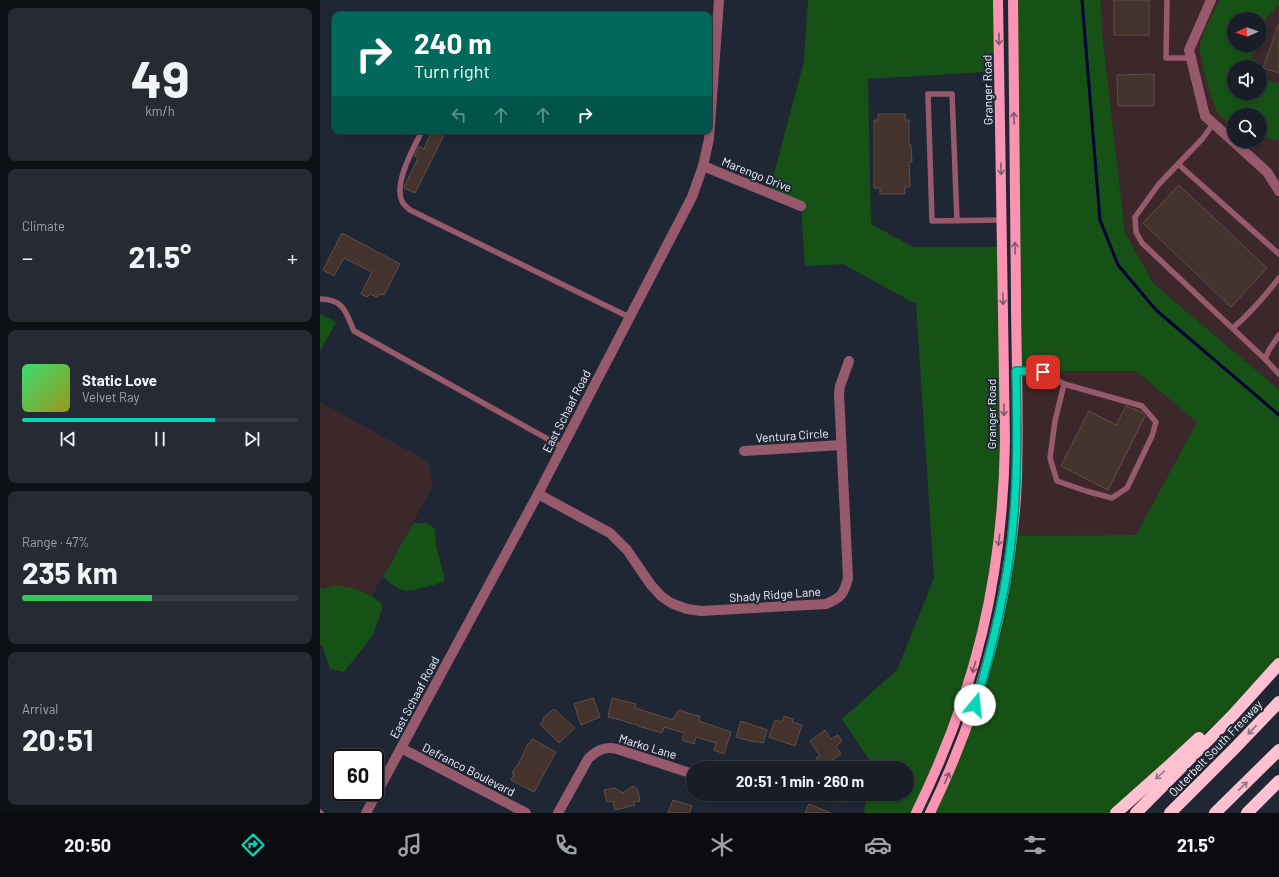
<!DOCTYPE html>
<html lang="en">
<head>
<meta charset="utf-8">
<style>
	:root { --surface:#181d27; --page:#252a33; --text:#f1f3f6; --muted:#9fa2a7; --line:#363b44; --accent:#06d5b6 }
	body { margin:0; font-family:Barlow,sans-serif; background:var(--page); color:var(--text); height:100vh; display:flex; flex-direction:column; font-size:15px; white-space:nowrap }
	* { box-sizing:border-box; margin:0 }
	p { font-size:13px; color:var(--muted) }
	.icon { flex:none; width:22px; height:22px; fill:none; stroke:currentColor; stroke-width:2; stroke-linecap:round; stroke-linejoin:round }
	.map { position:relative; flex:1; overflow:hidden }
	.drawer { display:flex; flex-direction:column; gap:8px; padding:8px; background:#0d1015; width:320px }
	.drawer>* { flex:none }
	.top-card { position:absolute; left:12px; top:12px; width:380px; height:122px; border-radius:8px; box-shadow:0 2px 6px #0003,0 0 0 1px var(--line); background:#00695c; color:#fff; overflow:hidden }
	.needle { width:26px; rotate:268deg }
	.controls { position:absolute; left:907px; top:12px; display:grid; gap:8px }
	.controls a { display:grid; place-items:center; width:40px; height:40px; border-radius:50%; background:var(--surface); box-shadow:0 2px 6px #0003,0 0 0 1px var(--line); font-size:20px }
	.speed { position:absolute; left:12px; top:749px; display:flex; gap:8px; font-size:20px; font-weight:700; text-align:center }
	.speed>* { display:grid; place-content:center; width:52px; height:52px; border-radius:50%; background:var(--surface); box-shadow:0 2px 6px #0003,0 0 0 1px var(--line); line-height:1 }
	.speed .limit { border:2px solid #111; border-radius:6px; background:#fff; color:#111 }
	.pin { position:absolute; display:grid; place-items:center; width:34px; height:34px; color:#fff; margin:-17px; border-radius:8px; box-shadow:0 2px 6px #0006 }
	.me { position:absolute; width:44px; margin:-22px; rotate:17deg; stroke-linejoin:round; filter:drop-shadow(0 0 3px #0008) }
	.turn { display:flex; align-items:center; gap:14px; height:84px; padding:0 16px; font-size:18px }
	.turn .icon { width:52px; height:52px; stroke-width:2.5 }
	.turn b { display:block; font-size:28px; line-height:34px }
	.lanes { display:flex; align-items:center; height:38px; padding:0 16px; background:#0003; justify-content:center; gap:20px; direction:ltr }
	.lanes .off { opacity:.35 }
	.big { font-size:30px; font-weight:700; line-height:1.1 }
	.drawer .widget { flex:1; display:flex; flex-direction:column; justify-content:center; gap:6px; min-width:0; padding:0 14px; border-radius:8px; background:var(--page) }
	.drawer .dial { align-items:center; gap:0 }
	.dial b { font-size:52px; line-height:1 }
	.song { display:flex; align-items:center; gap:12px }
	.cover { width:48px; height:48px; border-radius:6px; background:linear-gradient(135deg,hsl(140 70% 55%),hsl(60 70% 35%)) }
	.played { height:4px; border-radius:2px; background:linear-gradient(90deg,var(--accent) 70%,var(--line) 70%) }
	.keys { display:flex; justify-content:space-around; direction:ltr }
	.heat { display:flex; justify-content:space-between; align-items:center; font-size:22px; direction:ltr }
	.charge { height:6px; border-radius:3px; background:linear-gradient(90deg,#34c759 47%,var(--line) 0) }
	.trip { position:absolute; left:366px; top:761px; width:228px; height:40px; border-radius:20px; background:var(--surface); box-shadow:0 2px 6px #0003,0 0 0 1px var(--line); font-weight:700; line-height:40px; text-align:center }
	.menu { display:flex; height:64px; justify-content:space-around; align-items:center; background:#0a0c10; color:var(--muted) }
	.menu .icon { width:28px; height:28px }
	.menu .selected { color:var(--accent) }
	.menu b { font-size:18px; color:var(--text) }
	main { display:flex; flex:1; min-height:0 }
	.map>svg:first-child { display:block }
	.industrial { fill:#3c282a; fill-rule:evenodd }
	.green { fill:#165215 }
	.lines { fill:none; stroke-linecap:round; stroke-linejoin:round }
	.stream { stroke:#000337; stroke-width:3 }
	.building { fill:#43332c; stroke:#604f48 }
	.service { stroke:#975a6c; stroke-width:5.5 }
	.minor { stroke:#975a6c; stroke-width:10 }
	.tertiary { stroke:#975a6c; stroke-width:10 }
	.primary { stroke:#fa94b2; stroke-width:10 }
	.motorway { stroke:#ffc1d1; stroke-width:12 }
	.oneway { stroke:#82586d }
	.oneway2 { stroke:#907482 }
	.route-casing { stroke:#048a76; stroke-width:10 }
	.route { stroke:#06d5b6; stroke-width:7 }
	.labels { text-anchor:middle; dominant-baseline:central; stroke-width:4; stroke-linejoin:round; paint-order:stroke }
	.street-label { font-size:12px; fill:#eff3fc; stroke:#202734 }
</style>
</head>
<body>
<main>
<section class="drawer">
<div class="widget dial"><b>49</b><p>km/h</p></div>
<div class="widget"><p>Climate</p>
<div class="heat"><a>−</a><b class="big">21.5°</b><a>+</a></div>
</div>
<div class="widget">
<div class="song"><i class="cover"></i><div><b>Static Love</b><p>Velvet Ray</p></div></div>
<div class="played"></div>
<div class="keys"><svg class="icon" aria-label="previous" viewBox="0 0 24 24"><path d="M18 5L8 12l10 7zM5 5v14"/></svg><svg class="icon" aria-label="pause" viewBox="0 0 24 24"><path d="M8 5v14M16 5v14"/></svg><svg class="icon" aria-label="next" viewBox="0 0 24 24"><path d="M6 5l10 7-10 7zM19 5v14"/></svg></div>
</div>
<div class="widget"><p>Range · 47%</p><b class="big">235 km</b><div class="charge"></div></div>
<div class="widget"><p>Arrival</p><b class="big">20:51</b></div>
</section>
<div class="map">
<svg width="959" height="813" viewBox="0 0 959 813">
	<rect width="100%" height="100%" fill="#202734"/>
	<!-- industrial -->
	<g class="industrial">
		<path d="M781 0H959V390L833 283 805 233 782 32ZM914 19H940V45H914ZM914 67H940V93H914ZM914 115H940V141H914Z"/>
		<path d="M697 371H816L877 422 816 535 692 536Z"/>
		<path d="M0 402 109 462 113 486 44 610 0 587Z"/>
	</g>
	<!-- green -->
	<g class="green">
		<path d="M488 0H678L679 71 548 79 551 224 593 247H682L684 473 659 649 596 813H544L547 794H587V768H551L552 764 522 719 577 670 614 578 596 304 523 264 485 266 481 206 449 193 484 61Z"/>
		<path d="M693 0H781L782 32 805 233 833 283 959 390V664L942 683 883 734 796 813H610L655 705 692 536 816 535 877 422 816 371H697Z"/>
		<path d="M900 0H959V5L951 12 940 26V19H914V45H934L932 60 936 67H914V93H940V74L943 79 959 84V140L940 138V115H914V128C909 124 902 118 898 113 893 106 878 53 880 45 883 31 893 13 900 0Z"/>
		<path d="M0 314 16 322 0 351Z"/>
		<path d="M93 523H107L115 529 116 545 125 581C117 584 110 586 101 588 81 594 79 589 63 577Z"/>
		<path d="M16 585C34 588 51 592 63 606L53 635 24 672 10 669 2 645H0V587L3 589Z"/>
	</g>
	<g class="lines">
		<!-- stream -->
		<path class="stream" d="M762 0 780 220 798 265 836 310 959 415"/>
	</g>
	<!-- building -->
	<g class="building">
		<rect x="794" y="0" width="35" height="35"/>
		<path d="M958 25H959V73L943 68Z"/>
		<path d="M834 74V106H798L797 75Z"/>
		<path d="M558 114H585V120H589V145H591L592 162H589L590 187H585V194H560V188H554V120H558Z"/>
		<path d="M112 131H126L95 193 84 188 85 185 98 158 94 156 99 146 104 149Z"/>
		<path d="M859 185 947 268 911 307 823 223Z"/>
		<path d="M22 233 80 264 64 295 61 294 57 297 50 294 47 297 41 294 52 272 24 258 14 276 3 270Z"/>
		<path d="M806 406 822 412 825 416 788 490 741 466 769 411 796 425Z"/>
		<path d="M273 698 280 717 261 725 254 704Z"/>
		<path d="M292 698 316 704 315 708 353 720 354 717H355L358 711 360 710 370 714H371L380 716 379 721 411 732 404 754 394 750 396 743 376 737 374 744 362 740 364 733 344 727 342 733 318 726V725L305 722V721L288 717Z"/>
		<path d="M234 709 255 728 239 743 220 724 224 720 223 718Z"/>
		<path d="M464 716 473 719 472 722 482 725 475 746 449 737 455 720 462 722Z"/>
		<path d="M421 721 447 730 443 743 434 741V742L416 737Z"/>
		<path d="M505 730 511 739 518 735 522 741 516 746 521 754 503 767 496 758 500 756 490 741Z"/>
		<path d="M212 739 236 752 214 792 191 780 194 774 192 773 196 766 197 767 208 744H209Z"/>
		<path d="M311 787H315L318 790 319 796 320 801 313 802 315 805 295 810 293 801 287 802 284 790 295 788 303 793Z"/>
		<path d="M501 794H524V802L501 801Z"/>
		<path d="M353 800 372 806 369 813H348Z"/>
		<path d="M489 804 511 813H485Z"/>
	</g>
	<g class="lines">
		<!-- service -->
		<g class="service">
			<path d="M847 0 846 58H871"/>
			<path d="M893 124 883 138 839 184 815 217 816 232 822 243 945 359"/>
			<path d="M102 131C94 147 72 185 83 203 85 206 88 208 90 210L309 317"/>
			<path d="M858 164 959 254"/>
			<path d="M637 221 632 94H608L612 221 682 220"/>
			<path d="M0 299C24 299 26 313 34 331L242 447"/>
			<path d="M913 328C930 313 945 296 959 278"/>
			<path d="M959 335 949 350 945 359 959 374"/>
			<path d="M697 371 723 372 744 384 735 421 730 458 737 481 766 491 792 498 807 488 832 436 836 422 822 406 744 384"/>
			<path d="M0 812 1 813"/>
		</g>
		<!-- minor -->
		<g class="minor">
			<path d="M891 0 869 50 885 116 947 172 959 191"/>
			<path d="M383 166 481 206"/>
			<path d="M424 451 521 445"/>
			<path d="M218 494 290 533 307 550 331 585 341 596 351 603 367 609 381 611 506 604C521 598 524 594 528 578L519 394 520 386 529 361"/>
			<path d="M81 748 206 813"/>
			<path d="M238 813 268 759C277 750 285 746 297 749L373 774"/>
		</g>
		<!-- tertiary -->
		<path class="tertiary" d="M46 813 218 494 372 197 383 166 389 139 399 0"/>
		<!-- primary -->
		<g class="primary">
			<path d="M596 813C656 691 683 577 685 441L678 0"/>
			<path d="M610 813C658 714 688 608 696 498 700 431 696 362 696 295 695 197 694 98 693 0"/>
		</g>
		<!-- motorway -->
		<g class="motorway">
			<path d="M796 813 851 764 879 738"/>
			<path d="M816 813 913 715 959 664"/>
			<path d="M850 813 913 750 959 702"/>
			<path d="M895 813 959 750"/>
			<path d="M927 813 959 781"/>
		</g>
	</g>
	<!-- one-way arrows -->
	<defs><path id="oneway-shaft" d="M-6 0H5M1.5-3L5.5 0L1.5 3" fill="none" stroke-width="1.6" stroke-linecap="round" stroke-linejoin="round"/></defs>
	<g class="oneway">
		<use href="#oneway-shaft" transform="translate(679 39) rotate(89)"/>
		<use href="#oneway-shaft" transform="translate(694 118) rotate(-91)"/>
		<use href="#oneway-shaft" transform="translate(681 169) rotate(89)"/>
		<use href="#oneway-shaft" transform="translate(695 248) rotate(-91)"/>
		<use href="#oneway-shaft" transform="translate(683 299) rotate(89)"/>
		<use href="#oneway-shaft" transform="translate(684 410) rotate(89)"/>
		<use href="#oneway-shaft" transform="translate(679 540) rotate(97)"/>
		<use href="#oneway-shaft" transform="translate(654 667) rotate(106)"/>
		<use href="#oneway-shaft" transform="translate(627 778) rotate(-67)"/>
	</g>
	<g class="oneway2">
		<use href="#oneway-shaft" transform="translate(932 730) rotate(133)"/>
		<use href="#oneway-shaft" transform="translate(840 775) rotate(138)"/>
		<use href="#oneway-shaft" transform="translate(923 786) rotate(-44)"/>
	</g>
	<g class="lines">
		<defs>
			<path id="route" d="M655 705C672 649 686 593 692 535 698 480 697 426 696 371L723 372"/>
		</defs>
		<!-- route casing -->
		<use href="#route" class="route-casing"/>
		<!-- route -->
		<use href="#route" class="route"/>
	</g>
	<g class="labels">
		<!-- street labels -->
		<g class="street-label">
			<text transform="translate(667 90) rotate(-91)">Granger Road</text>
			<text transform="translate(437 174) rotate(22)">Marengo Drive</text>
			<text transform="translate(246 411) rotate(-63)">East Schaaf Road</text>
			<text transform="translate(671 414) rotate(-90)">Granger Road</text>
			<text transform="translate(472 435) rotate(-4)">Ventura Circle</text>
			<text transform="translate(455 594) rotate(-4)">Shady Ridge Lane</text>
			<text transform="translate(94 697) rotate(-62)">East Schaaf Road</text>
			<text transform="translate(328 746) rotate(17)">Marko Lane</text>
			<text transform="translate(895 748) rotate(-46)">Outerbelt South Freeway</text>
			<text transform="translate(149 769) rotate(27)">Defranco Boulevard</text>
		</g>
	</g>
</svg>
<div class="controls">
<a><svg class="needle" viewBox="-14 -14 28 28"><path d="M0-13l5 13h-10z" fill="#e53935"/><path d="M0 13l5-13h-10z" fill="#9fa2a7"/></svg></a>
<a><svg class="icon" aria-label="sound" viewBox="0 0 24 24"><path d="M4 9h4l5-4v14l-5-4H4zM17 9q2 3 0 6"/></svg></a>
<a><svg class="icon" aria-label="search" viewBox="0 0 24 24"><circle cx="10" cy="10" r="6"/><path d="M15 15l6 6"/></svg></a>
</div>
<div class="speed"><div class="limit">60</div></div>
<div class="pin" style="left:723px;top:372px;background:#d93025"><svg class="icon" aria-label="arrive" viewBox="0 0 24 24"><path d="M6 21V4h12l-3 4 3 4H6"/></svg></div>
<svg class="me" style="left:655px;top:705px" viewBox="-20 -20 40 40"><circle r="19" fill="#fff"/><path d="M0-13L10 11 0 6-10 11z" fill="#06d5b6"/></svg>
<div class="trip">20:51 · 1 min · 260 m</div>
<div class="top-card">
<div class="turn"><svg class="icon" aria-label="right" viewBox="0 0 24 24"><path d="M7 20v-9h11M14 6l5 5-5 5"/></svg><div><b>240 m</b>Turn right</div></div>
<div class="lanes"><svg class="icon off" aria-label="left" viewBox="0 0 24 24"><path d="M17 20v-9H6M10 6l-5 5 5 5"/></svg><svg class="icon off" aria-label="ahead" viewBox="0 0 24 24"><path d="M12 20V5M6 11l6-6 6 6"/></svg><svg class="icon off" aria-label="ahead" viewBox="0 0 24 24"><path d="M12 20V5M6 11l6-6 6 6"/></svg><svg class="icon" aria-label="right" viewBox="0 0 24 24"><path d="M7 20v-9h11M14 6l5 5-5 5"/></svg></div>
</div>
</div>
</main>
<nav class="menu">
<b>20:50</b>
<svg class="icon selected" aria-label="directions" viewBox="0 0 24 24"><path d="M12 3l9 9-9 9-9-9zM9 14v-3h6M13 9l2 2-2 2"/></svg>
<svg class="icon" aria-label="music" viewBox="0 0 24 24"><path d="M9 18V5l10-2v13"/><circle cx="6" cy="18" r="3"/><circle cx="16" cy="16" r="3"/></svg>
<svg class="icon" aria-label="phone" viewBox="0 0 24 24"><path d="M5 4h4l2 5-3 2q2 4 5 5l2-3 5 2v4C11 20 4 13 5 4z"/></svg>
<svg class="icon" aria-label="climate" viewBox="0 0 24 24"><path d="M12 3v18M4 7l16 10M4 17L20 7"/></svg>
<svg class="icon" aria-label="car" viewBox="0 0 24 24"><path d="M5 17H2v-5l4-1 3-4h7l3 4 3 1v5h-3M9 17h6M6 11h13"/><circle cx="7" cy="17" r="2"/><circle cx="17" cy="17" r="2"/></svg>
<svg class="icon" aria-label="filters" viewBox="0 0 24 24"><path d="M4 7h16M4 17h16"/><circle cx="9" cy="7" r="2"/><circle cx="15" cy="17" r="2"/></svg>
<b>21.5°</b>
</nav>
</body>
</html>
